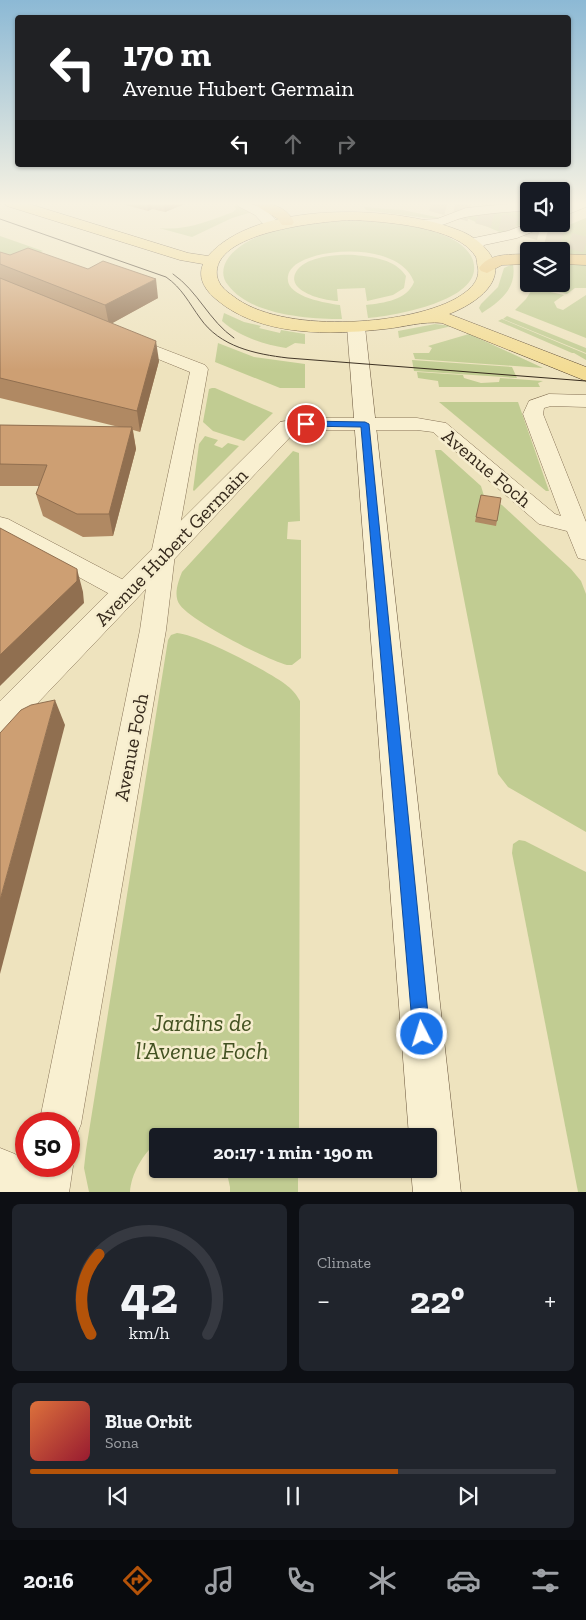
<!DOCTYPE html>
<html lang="en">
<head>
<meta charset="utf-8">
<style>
	:root { --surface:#171b24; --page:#20242c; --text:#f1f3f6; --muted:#9ea1a6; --line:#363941; --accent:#b45309 }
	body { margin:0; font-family:"Zilla Slab",serif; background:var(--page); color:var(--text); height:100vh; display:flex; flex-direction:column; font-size:19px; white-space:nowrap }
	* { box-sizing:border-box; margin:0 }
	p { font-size:16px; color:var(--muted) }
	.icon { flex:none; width:28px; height:28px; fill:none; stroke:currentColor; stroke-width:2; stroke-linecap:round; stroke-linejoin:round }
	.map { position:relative; height:1192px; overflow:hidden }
	.side { display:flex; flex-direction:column; gap:12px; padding:12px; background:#0d0f14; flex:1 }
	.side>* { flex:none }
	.hud { position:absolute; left:15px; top:15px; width:556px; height:152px; border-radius:5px; box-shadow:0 1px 4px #0004; background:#202124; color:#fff; overflow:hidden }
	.fabs { position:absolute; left:520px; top:182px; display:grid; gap:10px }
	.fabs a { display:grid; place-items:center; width:50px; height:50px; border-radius:5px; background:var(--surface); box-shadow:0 1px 4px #0004; font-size:25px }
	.speed { position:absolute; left:15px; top:1112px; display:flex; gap:10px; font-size:25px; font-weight:700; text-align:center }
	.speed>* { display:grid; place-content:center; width:65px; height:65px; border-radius:50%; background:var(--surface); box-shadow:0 1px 4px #0004; line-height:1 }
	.speed .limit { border:8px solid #d22; background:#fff; color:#111 }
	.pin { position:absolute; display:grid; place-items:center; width:42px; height:42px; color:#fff; margin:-21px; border:2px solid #fff; border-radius:50%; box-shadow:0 1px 5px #0007 }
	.me { position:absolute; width:55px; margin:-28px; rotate:355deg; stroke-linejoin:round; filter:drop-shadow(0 0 4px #0008) }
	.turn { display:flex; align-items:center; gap:18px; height:105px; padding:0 25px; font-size:22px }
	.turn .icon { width:65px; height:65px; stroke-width:2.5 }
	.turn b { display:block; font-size:35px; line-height:42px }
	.lanes { display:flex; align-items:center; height:48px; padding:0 25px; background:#0003; justify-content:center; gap:25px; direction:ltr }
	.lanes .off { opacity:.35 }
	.big { font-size:38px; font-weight:700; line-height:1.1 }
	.side .widget { flex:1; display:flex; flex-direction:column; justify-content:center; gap:8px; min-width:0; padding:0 18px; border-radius:8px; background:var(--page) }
	.side .dial { align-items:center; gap:0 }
	.dial svg { height:130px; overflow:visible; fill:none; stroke:var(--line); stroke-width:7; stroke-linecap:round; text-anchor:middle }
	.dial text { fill:var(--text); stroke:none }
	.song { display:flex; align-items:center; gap:15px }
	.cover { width:60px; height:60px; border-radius:8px; background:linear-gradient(135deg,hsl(20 70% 55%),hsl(350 70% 35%)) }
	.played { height:5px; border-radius:2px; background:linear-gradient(90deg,var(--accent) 70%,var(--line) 70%) }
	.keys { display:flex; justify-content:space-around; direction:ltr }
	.heat { display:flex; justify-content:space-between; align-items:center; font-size:28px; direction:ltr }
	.side .tiles { flex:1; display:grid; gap:12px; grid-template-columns:1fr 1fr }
	.widget:last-child { grid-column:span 2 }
	.trip { position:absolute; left:149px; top:1128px; width:288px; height:50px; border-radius:5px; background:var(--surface); box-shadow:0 1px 4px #0004; font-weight:700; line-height:50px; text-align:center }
	.dock { display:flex; height:80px; justify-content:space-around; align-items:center; background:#090b0e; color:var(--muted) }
	.dock .icon { width:35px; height:35px }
	.dock .selected { color:var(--accent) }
	.dock b { font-size:22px; color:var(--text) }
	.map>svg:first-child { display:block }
	.green { fill:#c1cc92 }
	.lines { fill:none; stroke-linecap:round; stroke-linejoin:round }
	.trunk-tunnel { stroke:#c9be9e; stroke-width:16; stroke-dasharray:16 8; stroke-linecap:butt }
	.minor-casing { stroke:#877357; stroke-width:1 }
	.tertiary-casing { stroke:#877357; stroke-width:1 }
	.secondary-casing { stroke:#68543a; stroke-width:1 }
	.primary-casing { stroke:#54412b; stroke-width:1 }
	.trunk-casing { stroke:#54412b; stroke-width:1 }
	.minor { fill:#f9f0d1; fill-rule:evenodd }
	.tertiary { fill:#f9f0d1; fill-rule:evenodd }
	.secondary { fill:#f9f0d1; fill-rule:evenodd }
	.primary { fill:#f3dc94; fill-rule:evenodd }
	.trunk { fill:#eac270; fill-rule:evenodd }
	.tram { stroke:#362a1c; stroke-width:1 }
	.wall { fill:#b08963 }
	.shaded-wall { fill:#906f50 }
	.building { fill:#cd9f73; stroke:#906f50 }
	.route { fill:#1a73e8; stroke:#114b97 }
	.labels { text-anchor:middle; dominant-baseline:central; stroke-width:5; stroke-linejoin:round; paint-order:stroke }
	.street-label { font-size:20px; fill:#362a1c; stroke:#f6edce }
	.near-park-label { font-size:24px; font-style:italic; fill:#435222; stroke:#f6edce }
</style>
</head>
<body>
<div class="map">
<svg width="586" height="1193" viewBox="0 0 586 1193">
	<rect width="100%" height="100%" fill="#eee3be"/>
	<!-- green -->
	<g class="green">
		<path d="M238 205 252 212 232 218 192 237 159 228C186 231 208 221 233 212L236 209 234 206Z"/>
		<path d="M364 207 403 210 441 218H426L372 211 366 210Z"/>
		<path d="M529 209V221L502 233 464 217Z"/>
		<path d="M586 218V257L561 255V251H545L544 244C555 230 570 224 586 218Z"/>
		<path d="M339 221C370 220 457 224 472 258 490 300 393 316 368 318L366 305C384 303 407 300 414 282 401 245 328 246 300 262 294 265 289 270 288 276 284 297 327 303 340 305L342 319C308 319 250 315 228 285 221 277 222 266 229 257 251 229 306 224 339 221Z"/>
		<path d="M0 236 43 251 9 265 0 262Z"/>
		<path d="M355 255C373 257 395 259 406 276L404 288 393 295 367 301 365 288 337 289 338 301C326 301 285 292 296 272 305 256 339 254 355 255Z"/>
		<path d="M561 262 586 264V288H575L567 294 534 286V284H561Z"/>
		<path d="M513 264C517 288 501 301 482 313L479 308 481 304 498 287 504 268Z"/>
		<path d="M533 288 564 295 554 302 557 308 563 310 586 295V338L515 310 526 299Z"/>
		<path d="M224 313 244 322 261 326 259 328 280 333 281 330 305 334V344L295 343 286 348C263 344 240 337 222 321Z"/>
		<path d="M507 316 586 348V353L503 319Z"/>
		<path d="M502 319 586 354V360L574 353H572L498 321Z"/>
		<path d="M435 324 452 326 399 338 398 331Z"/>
		<path d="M469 334 478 338 543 368 415 359 413 353H429L432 348 428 346Z"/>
		<path d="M218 343 254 357 305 364V388H280L215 362Z"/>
		<path d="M412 360 512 367 517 378 414 371Z"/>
		<path d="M417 372 463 375 464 378 481 383 499 382 500 378 543 381 538 383 540 387H439L438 381 418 378Z"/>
		<path d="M212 388H215L273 413 244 441 213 431 203 422 209 389Z"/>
		<path d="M439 402H518L549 491H546Z"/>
		<path d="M205 436 218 440 214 445 222 448 228 443 239 446 194 491 193 490 199 444Z"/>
		<path d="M435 450H441L481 486 484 496 502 505 571 569 581 581 586 594V832L508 787 498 774Z"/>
		<path d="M293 451 299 453 300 521 288 522 287 539 301 540V658L292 665H287C267 660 191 621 180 605 173 596 178 582 182 572Z"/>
		<path d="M177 633C199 635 266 670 285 684 292 689 296 694 300 701L299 1136H200C186 1128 172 1136 158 1136L157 1142C143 1154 131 1174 130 1192H89L84 1168 86 1150 168 640 171 635Z"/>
		<path d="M519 840 525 841 586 872V1192H578L512 853 513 844Z"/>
		<path d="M226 1169H298V1192H230V1187Z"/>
	</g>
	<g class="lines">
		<!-- trunk-tunnel -->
		<path class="trunk-tunnel" d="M431 203 586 245"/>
		<defs>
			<g id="minor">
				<path d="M236 203C256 203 268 208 280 226L273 230 268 229 255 215 238 206Z"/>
				<path d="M127 335 205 365 208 369 175 554 166 630 81 1124 75 1139 69 1141V1124H39L140 630 151 554 190 372 121 344 119 340 121 336Z"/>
				<path d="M549 394 586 395V407L551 406 544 408 543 414 586 522V560L578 558 567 531 539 524 433 432 417 430H365L358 428 355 424 358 420 365 418H417L446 423 555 514 561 516 523 414 529 401Z"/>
				<path d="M0 517 8 519 135 586 138 592 135 598 126 601 117 598 0 534Z"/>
				<path d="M0 1148 15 1154 26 1163V1166H69V1155L73 1166 69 1193H0Z"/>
			</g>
			<path id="tertiary" d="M306 418H365L373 419 376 424 373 429 365 430H306L295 432 11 731 0 735V701L280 422Z"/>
			<g id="secondary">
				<path d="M519 203H529V210C510 212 490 213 471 216 449 219 440 232 415 226L413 223 415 220 437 219 466 208Z"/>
				<path d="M573 203H586V207L561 217V208Z"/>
				<path d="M529 223 546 224 544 227 517 238 484 245 481 251H471L467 244 474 238 508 231Z"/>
				<path d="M356 322 362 323 365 327 461 1193H413L411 1169H428V1136H409L347 327 350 323Z"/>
			</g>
			<path id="primary" d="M5 203H26L188 253 208 256C257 200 394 205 458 230 469 234 478 240 486 249 513 279 475 304 449 314L581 365 586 367V381L442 323C422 321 405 327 385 329 331 335 261 337 217 300 206 291 197 279 203 264L180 260 7 206ZM349 220C380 221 459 226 476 257 477 260 477 265 478 268 480 283 467 292 455 299 405 326 280 334 233 296 226 291 219 286 217 276 211 232 320 222 349 220Z"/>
			<g id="trunk">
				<path d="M252 203C269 202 286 206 294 222L292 225H282L278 219Z"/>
				<path d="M529 254V264L502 265 487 273 481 271 479 268C490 252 512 255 529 254Z"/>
				<path d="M561 254 586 255V265L561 264Z"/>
			</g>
		</defs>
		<!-- minor casing -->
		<use href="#minor" class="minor-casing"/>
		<!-- tertiary casing -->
		<use href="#tertiary" class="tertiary-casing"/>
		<!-- secondary casing -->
		<use href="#secondary" class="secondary-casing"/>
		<!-- primary casing -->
		<use href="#primary" class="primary-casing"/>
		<!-- trunk casing -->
		<use href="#trunk" class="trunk-casing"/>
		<!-- minor -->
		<use href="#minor" class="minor"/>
		<!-- tertiary -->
		<use href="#tertiary" class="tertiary"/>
		<!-- secondary -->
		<use href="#secondary" class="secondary"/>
		<!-- primary -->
		<use href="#primary" class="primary"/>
		<!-- trunk -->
		<use href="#trunk" class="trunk"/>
		<!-- tram -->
		<g class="tram">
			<path d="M0 219 166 277C182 288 189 303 200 318 220 347 255 354 288 358L586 381"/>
			<path d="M173 274C198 291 209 321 234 338"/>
		</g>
	</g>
	<!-- wall -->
	<g class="wall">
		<path d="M118 203H187L165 212 152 209 148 211Z"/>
		<path d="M0 252 158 298 112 323 159 361 140 432 133 430 136 449 113 536 83 537 43 516 36 494 39 486H0V425L119 427 0 398Z"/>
		<path d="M501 498 496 526 475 522 476 517Z"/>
	</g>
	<!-- shaded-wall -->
	<g class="shaded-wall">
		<path d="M147 203H151L152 209 148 211Z"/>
		<path d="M164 203H187L165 212Z"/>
		<path d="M156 279 158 298 109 325 105 305Z"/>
		<path d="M156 341 159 361 140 432 137 411Z"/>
		<path d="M132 427 136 449 113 536 109 514Z"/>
		<path d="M77 569 83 592 84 603 0 686V655Z"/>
		<path d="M55 700 65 725 0 974V900Z"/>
	</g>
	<!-- building -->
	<g class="building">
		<path d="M28 248 88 269 103 261 156 279 105 305 0 264V252L10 255Z"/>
		<path d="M0 278 156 341 137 411 0 378Z"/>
		<path d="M0 425 132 427 109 514H77L36 494 47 465 0 464Z"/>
		<path d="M481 495 501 498 497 521 476 517Z"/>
		<path d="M0 528 77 569V581L0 655Z"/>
		<path d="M55 700 0 900V733L21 710 31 705Z"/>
	</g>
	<!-- sky -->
	<linearGradient id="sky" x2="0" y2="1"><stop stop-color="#8cb9d5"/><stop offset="0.55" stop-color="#f7f2e2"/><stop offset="1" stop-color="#f7f2e2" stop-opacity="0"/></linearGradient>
	<rect width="586" height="370" fill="url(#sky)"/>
	<!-- route -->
	<path class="route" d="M306 421 365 422 369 424 430 1034 428 1040 422 1042 415 1040 413 1034 361 427 303 426V422Z"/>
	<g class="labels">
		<!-- street labels -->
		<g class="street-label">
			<text transform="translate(487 468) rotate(40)">Avenue Foch</text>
			<text transform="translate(171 547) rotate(-46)">Avenue Hubert Germain</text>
			<text transform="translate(131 747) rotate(-79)">Avenue Foch</text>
		</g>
		<!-- near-park labels -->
		<g class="near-park-label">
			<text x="202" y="1022">Jardins de<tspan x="202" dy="28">l'Avenue Foch</tspan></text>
		</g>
	</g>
</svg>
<div class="fabs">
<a><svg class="icon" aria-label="sound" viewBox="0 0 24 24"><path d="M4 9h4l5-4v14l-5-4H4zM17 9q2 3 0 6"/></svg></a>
<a><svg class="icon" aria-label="layers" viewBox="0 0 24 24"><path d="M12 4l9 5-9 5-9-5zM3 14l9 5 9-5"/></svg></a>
</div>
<div class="speed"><div class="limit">50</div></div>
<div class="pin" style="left:306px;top:424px;background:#d93025"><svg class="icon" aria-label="arrive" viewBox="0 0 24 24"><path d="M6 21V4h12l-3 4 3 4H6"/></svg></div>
<svg class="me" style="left:422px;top:1034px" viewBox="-20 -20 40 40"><circle r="17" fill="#1a73e8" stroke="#fff" stroke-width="3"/><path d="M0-11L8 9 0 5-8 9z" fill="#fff"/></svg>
<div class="trip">20:17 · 1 min · 190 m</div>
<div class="hud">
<div class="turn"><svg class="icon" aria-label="left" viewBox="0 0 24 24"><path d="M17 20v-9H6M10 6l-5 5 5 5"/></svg><div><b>170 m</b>Avenue Hubert Germain</div></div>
<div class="lanes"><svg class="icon" aria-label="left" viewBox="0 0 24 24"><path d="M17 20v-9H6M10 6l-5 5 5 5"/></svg><svg class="icon off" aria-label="ahead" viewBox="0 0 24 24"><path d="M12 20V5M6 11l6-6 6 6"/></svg><svg class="icon off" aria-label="right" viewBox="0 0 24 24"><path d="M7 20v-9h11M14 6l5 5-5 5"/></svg></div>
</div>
</div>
<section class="side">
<div class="tiles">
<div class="widget dial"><svg viewBox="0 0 100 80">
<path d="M14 69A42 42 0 1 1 86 69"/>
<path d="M14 69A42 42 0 0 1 19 20" stroke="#b45309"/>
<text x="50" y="56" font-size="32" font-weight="700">42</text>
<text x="50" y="72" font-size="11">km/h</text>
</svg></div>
<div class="widget"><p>Climate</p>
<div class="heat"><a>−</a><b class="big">22°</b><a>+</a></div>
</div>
<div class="widget">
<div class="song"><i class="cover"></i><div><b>Blue Orbit</b><p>Sona</p></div></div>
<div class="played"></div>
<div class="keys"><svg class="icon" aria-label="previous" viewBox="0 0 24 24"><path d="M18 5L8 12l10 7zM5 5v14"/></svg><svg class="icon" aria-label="pause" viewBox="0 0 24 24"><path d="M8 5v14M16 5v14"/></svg><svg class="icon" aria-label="next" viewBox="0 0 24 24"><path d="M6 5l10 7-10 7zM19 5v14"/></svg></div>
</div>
</div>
</section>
<nav class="dock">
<b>20:16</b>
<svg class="icon selected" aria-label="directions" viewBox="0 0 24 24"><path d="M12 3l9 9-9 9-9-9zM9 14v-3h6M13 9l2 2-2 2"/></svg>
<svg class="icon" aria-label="music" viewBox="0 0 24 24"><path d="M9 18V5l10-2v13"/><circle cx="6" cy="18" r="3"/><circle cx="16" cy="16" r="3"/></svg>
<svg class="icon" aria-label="phone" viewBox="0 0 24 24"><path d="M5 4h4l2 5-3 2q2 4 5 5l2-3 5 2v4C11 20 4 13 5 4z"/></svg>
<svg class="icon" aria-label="climate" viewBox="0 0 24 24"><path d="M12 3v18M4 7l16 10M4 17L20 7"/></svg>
<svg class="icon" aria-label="car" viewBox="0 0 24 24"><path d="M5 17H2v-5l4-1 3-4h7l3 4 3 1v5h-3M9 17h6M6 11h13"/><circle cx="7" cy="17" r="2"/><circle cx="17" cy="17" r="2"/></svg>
<svg class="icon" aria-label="filters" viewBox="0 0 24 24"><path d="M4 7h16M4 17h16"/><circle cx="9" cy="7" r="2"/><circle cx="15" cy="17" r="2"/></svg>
</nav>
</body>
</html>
